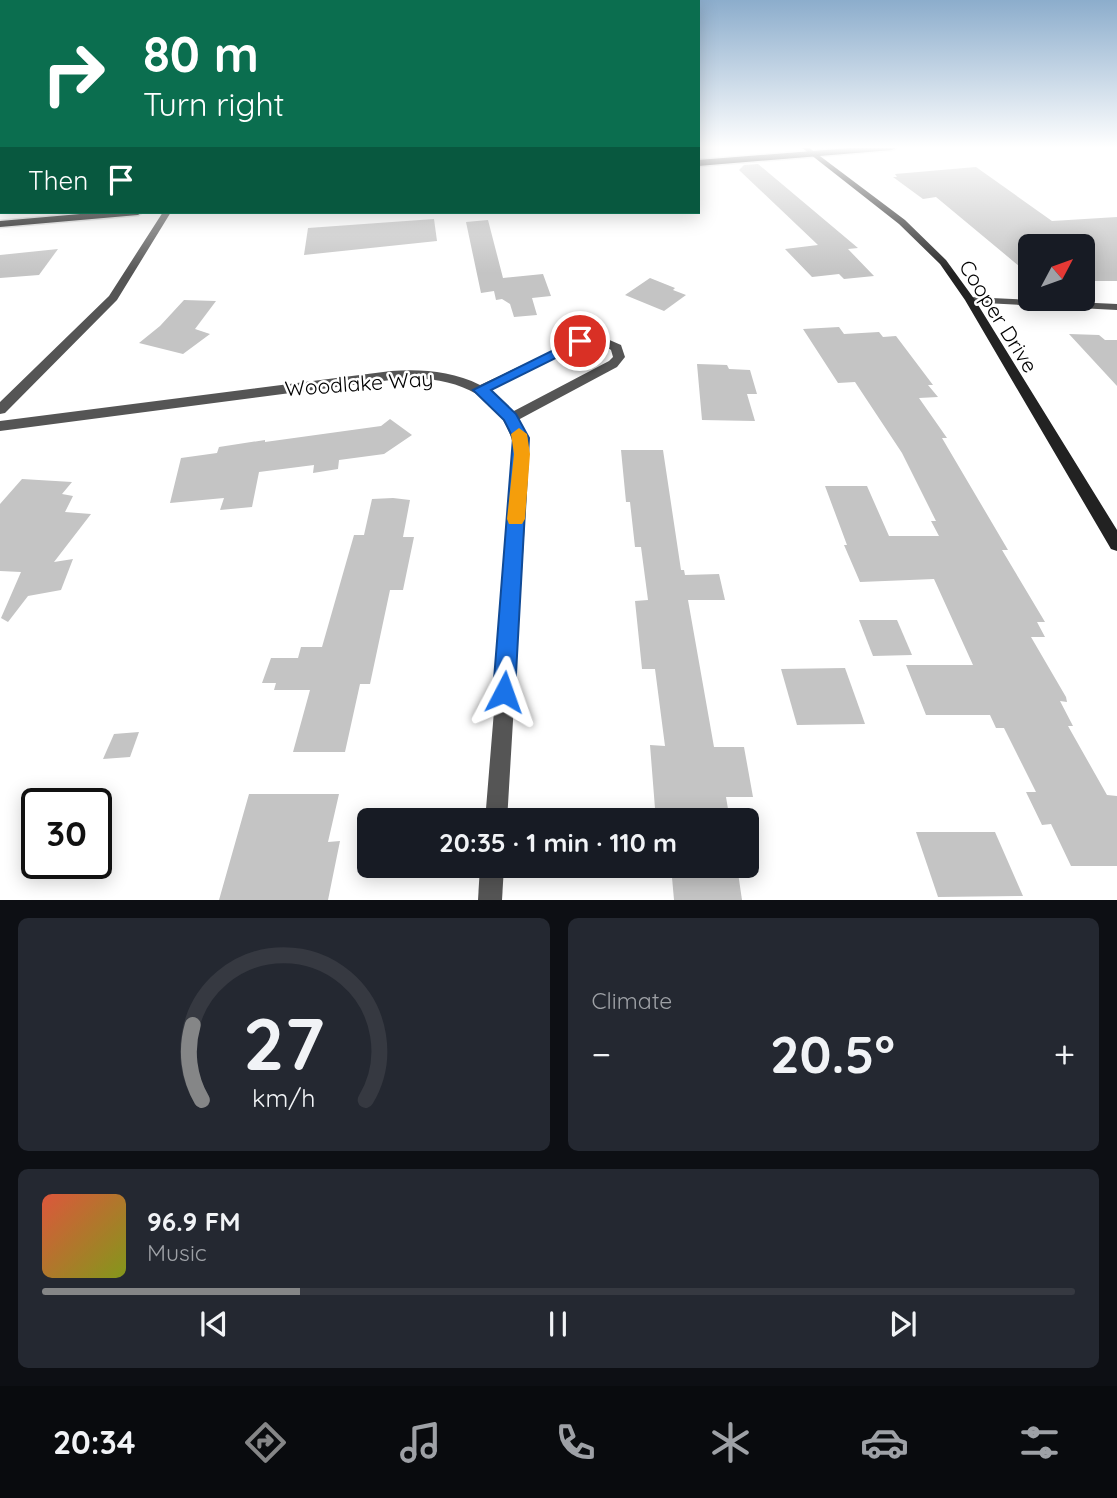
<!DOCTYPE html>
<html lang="en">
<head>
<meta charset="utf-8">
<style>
	:root { --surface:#171b24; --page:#242831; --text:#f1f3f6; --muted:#9ea1a6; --line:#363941; --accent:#858687 }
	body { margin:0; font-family:Quicksand,sans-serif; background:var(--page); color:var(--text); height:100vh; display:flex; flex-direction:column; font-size:26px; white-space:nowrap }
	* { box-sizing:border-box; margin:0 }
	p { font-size:23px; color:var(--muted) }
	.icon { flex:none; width:38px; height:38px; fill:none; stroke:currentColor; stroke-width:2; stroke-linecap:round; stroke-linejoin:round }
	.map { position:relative; height:900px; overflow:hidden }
	.sheet { display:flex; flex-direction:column; gap:18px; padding:18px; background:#0d0f14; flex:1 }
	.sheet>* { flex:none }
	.banner { position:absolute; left:0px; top:0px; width:700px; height:214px; box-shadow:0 4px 18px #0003; background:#0b6e4f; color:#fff; overflow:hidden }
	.needle { width:46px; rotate:49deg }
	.controls { position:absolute; left:1018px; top:234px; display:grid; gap:14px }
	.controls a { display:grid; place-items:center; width:77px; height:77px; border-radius:10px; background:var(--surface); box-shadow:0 4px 18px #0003; font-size:35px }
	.speed { position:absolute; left:21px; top:788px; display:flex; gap:14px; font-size:35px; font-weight:700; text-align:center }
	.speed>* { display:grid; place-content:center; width:91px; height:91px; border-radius:50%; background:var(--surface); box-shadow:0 4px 18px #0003; line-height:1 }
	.speed .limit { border:4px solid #111; border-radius:10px; background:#fff; color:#111 }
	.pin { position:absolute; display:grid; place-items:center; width:60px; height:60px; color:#fff; margin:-30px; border:4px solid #fff; border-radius:50%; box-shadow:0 2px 7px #0007 }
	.me { position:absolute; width:77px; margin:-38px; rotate:4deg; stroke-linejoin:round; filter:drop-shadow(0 0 5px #0008) }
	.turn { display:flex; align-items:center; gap:24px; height:147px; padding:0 28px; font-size:32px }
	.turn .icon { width:91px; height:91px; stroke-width:2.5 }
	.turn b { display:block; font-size:49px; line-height:60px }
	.then { display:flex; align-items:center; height:66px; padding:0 28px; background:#0003; gap:14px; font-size:26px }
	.big { font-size:52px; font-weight:700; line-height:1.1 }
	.sheet .tile { flex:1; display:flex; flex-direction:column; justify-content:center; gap:10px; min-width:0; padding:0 24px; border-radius:10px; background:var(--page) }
	.sheet .dial { align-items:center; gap:0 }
	.dial svg { height:182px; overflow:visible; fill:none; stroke:var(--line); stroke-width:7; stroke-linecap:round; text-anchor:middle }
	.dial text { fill:var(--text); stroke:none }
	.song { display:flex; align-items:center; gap:21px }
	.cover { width:84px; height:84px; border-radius:10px; background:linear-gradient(135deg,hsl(10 70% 55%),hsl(70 70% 35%)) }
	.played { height:7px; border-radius:4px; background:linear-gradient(90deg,var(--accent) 25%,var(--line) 25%) }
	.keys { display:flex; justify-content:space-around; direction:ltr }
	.heat { display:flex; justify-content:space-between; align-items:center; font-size:38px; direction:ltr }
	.sheet .tiles { flex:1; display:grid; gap:18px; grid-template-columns:1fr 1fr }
	.tile:last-child { grid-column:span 2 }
	.trip { position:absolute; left:357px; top:808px; width:402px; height:70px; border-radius:10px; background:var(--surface); box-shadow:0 4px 18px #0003; font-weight:700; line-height:70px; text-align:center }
	.menu { display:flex; height:112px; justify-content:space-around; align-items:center; background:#090b0e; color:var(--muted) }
	.menu .icon { width:49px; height:49px }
	.menu .active { color:var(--accent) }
	.menu b { font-size:32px; color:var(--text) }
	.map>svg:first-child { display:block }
	.building { fill:#c4c4c4 }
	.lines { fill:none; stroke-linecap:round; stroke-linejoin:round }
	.primary-casing { stroke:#dbdbdb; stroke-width:3 }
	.street { fill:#555; fill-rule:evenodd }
	.secondary { fill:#222; fill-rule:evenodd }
	.primary { fill:#000; fill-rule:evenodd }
	.route { fill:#1a73e8; stroke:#114b97; stroke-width:2 }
	.slow { fill:#f59e0b }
	.labels { text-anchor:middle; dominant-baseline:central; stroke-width:5; stroke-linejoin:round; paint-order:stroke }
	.street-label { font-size:21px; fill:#000; stroke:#fff }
</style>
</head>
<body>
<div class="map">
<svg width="1117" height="900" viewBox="0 0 1117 900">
	<rect width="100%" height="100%" fill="#fff"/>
	<!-- building -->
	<g class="building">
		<path d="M758 164 858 248 848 249 874 276 844 279 839 274 812 277 785 249 818 245 739 170 744 165Z"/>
		<path d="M976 167 1052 221 1117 217V281H1083V247H1031V276L936 197 923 199 893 177H897L895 174Z"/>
		<path d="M434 219 437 241 304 255 308 228Z"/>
		<path d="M488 220 503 278 543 274 551 296 532 298 537 315 514 317 510 304 502 299 496 300 494 291 481 293 466 222Z"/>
		<path d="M58 249 39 275 0 278V255Z"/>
		<path d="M650 278 675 288 673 290 686 295 664 311 625 295Z"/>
		<path d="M184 300 216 301 195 329 210 334 183 354 139 343 160 326Z"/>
		<path d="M839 327 844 334 879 332 883 337 896 336 933 385H928L938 397 919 398 947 438H942L1008 550H1002L1045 622H1037L1045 637H1031L1066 697 1067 702 1060 701 1073 726H1068L1107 795 1117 796V866H1071L1051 824 1042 825 1026 792H1036L1004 728H996L990 715H926L906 665H973L934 579 860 582 844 545H847L825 486H867L889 536H939L931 521H936L902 453 855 382 838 383 803 329Z"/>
		<path d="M1069 334 1099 335 1105 340H1117V386Z"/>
		<path d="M697 364 727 365 729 369 750 370 757 394H747L755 421 702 420Z"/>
		<path d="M390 419 412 435 384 454 339 460 338 469 313 473 314 465 259 472 252 507 220 510 224 498 170 503 181 458 217 453 219 447 265 440V442L381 426Z"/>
		<path d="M621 450H663L681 570H684L685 575 719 574 725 600H688L714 747H744L753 797H726L730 821H656L650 745 665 746 655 669H642L635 601 648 600 641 547H635L630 502H626Z"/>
		<path d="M22 479 72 482 62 494 73 496 65 512 91 514 54 562 73 559 61 590 28 596 8 622 1 618 21 572 0 571V504Z"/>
		<path d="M393 498 410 500 403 537H414L403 590H390L370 684H360L345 752H293L310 690H274L276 683H262L271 658H298L301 647H322L354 535H364L372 499Z"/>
		<path d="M859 620H897L912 655 873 656Z"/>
		<path d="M845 668 865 724 797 725 781 669Z"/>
		<path d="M139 732 130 757 103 759 114 734Z"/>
		<path d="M249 794H339L328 842 340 841 328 900H219Z"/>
		<path d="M916 832H995L1023 896 938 897Z"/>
		<path d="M671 866H737L742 900H674Z"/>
	</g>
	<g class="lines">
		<defs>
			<g id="primary">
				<path d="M863 147H897L892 150 698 166V160Z"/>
				<path d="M103 212H143L138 215 0 227V221Z"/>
			</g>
		</defs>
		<!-- primary casing -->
		<use href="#primary" class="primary-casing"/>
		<!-- street -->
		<g class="street">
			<path d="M163 212H171L117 300 5 413 0 414V402L109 296Z"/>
			<path d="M970 297 1117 304V310L966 302V298Z"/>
			<path d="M580 338H605L621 345 625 357 617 367 518 420 526 438 529 454 507 821H485L515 454C506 396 459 378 406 378L0 431V421L391 371C422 369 452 371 480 385ZM582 344H603L611 350 613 357 609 361 512 412 489 390Z"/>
			<path d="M480 866H504L502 900H478Z"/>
		</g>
		<!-- secondary -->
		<path class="secondary" d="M801 147H808L905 220 946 260 975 300 1117 530V551L1111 549 965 300 940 264 899 224Z"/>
		<!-- primary -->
		<use href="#primary" class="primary"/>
	</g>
	<!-- sky -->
	<linearGradient id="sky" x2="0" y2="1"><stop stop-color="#8cadcc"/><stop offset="0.54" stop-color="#fff"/><stop offset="1" stop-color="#fff" stop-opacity="0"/></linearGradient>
	<rect width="1117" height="273" fill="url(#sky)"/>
	<!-- route -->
	<path class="route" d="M580 337 584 338V344L491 390 516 414 529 438 515 692 512 700 504 703 496 700 493 692 513 438 504 420 473 390Z"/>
	<!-- slow -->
	<path class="slow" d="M519 428 527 434 530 454 525 519 522 524H509L507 519 514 454 511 434Z"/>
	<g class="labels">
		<!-- street labels -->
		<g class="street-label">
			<text transform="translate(999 316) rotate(58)">Cooper Drive</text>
			<text transform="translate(359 383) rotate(-4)">Woodlake Way</text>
		</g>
	</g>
</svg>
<div class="controls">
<a><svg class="needle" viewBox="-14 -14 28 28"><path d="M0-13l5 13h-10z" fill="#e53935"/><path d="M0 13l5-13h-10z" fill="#9ea1a6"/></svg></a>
</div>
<div class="speed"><div class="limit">30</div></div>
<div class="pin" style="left:580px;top:341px;background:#d93025"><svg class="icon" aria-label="arrive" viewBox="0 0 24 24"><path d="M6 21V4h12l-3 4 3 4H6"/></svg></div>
<svg class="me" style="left:504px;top:692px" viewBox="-20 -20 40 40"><path d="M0-17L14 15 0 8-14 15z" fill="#1a73e8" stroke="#fff" stroke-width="4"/></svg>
<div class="trip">20:35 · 1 min · 110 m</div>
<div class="banner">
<div class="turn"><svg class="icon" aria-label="right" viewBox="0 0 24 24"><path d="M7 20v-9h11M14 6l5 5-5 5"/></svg><div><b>80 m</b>Turn right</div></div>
<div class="then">Then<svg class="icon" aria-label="arrive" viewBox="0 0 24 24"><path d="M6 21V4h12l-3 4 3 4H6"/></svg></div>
</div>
</div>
<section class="sheet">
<div class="tiles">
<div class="tile dial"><svg viewBox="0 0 100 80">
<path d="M14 69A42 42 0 1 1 86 69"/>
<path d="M14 69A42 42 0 0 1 10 36" stroke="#858687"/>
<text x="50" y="56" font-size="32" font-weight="700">27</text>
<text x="50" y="72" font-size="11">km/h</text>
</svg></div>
<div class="tile"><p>Climate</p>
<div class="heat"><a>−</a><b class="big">20.5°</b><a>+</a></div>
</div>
<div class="tile">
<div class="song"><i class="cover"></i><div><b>96.9 FM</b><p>Music</p></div></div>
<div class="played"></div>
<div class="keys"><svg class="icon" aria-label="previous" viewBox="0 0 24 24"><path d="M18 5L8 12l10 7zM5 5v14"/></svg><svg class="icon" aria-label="pause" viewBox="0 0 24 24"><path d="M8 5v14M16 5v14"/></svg><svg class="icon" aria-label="next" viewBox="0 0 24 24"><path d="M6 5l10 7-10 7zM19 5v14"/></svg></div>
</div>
</div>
</section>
<nav class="menu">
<b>20:34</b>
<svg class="icon active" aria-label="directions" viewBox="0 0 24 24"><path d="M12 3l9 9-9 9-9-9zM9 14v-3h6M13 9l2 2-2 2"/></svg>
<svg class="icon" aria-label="music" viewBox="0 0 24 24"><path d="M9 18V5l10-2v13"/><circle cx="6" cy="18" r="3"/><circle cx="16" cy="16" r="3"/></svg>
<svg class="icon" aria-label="phone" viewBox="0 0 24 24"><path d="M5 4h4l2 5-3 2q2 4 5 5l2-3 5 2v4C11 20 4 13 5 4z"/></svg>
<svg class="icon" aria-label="climate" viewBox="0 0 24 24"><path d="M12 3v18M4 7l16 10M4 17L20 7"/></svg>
<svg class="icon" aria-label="car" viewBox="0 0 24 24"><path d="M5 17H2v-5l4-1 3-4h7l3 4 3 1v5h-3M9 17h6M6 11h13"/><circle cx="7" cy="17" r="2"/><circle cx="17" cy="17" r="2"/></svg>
<svg class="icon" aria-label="filters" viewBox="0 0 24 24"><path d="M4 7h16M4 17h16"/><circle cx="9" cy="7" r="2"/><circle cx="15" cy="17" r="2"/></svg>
</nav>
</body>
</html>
